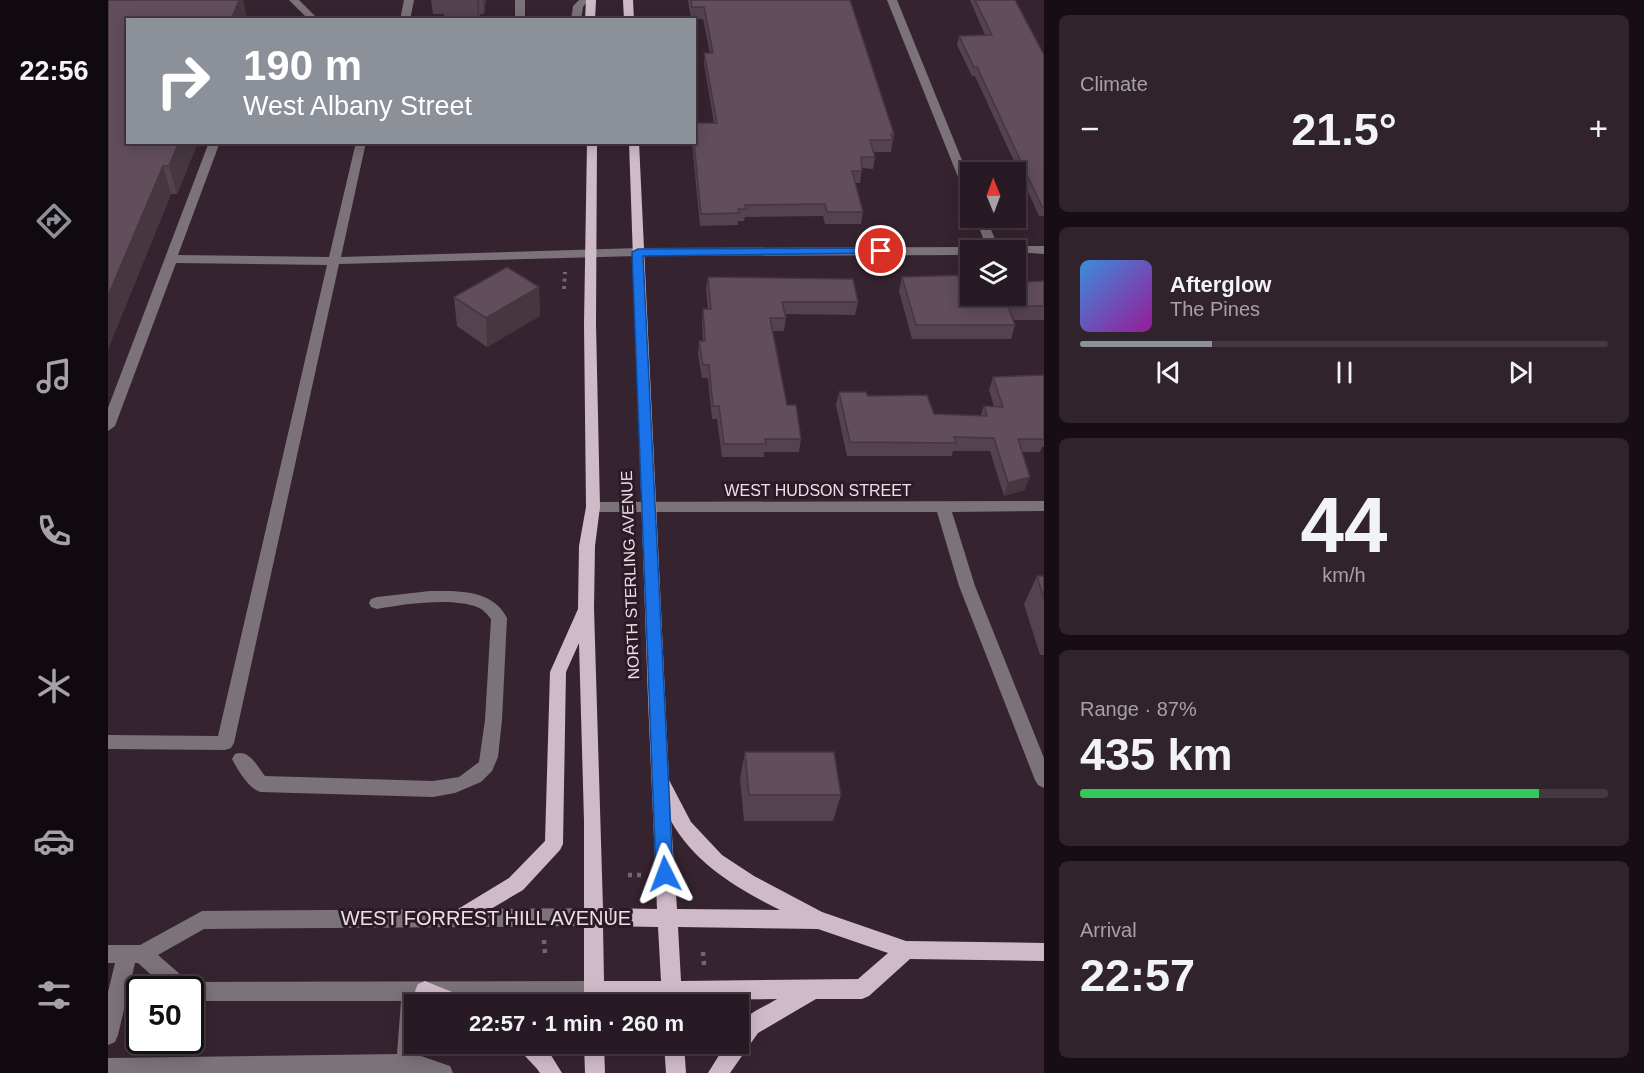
<!DOCTYPE html>
<html lang="en">
<head>
<meta charset="utf-8">
<style>
	:root { --surface:#281a24; --page:#30232c; --text:#f1f3f6; --muted:#a5a1a6; --line:#443841; --accent:#8c9099 }
	body { margin:0; font-family:Arial,sans-serif; background:var(--page); color:var(--text); height:100vh; display:flex; flex-direction:column; font-size:22px; white-space:nowrap }
	* { box-sizing:border-box; margin:0 }
	p { font-size:20px; color:var(--muted) }
	.icon { flex:none; width:33px; height:33px; fill:none; stroke:currentColor; stroke-width:2; stroke-linecap:round; stroke-linejoin:round }
	.map { position:relative; flex:1; overflow:hidden }
	.side { display:flex; flex-direction:column; gap:15px; padding:15px; background:#160e14; width:600px }
	.side>* { flex:none }
	.banner { position:absolute; left:18px; top:18px; width:570px; height:126px; border-radius:0px; box-shadow:0 3px 15px #0003,0 0 0 2px var(--line); background:#8c9099; color:#fff; overflow:hidden }
	.needle { width:39px; rotate:359deg }
	.tools { position:absolute; left:852px; top:162px; display:grid; gap:12px }
	.tools a { display:grid; place-items:center; width:66px; height:66px; border-radius:0px; background:var(--surface); box-shadow:0 3px 15px #0003,0 0 0 2px var(--line); font-size:30px }
	.speed { position:absolute; left:18px; top:976px; display:flex; gap:12px; font-size:30px; font-weight:700; text-align:center }
	.speed>* { display:grid; place-content:center; width:78px; height:78px; border-radius:50%; background:var(--surface); box-shadow:0 3px 15px #0003,0 0 0 2px var(--line); line-height:1 }
	.speed .limit { border:3px solid #111; border-radius:9px; background:#fff; color:#111 }
	.pin { position:absolute; display:grid; place-items:center; width:51px; height:51px; color:#fff; margin:-26px; border:3px solid #fff; border-radius:50%; box-shadow:0 2px 6px #0007 }
	.me { position:absolute; width:66px; margin:-33px; rotate:357deg; stroke-linejoin:round; filter:drop-shadow(0 0 4px #0008) }
	.turn { display:flex; align-items:center; gap:21px; height:126px; padding:0 18px; font-size:27px }
	.turn .icon { width:78px; height:78px; stroke-width:2.5 }
	.turn b { display:block; font-size:42px; line-height:51px }
	.big { font-size:45px; font-weight:700; line-height:1.1 }
	.side .card { flex:1; display:flex; flex-direction:column; justify-content:center; gap:9px; min-width:0; padding:0 21px; border-radius:9px; background:var(--page) }
	.side .dial { align-items:center; gap:0 }
	.dial b { font-size:78px; line-height:1 }
	.song { display:flex; align-items:center; gap:18px }
	.cover { width:72px; height:72px; border-radius:9px; background:linear-gradient(135deg,hsl(210 70% 55%),hsl(300 70% 35%)) }
	.played { height:6px; border-radius:3px; background:linear-gradient(90deg,var(--accent) 25%,var(--line) 25%) }
	.keys { display:flex; justify-content:space-around; direction:ltr }
	.heat { display:flex; justify-content:space-between; align-items:center; font-size:33px; direction:ltr }
	.charge { height:9px; border-radius:4px; background:linear-gradient(90deg,#34c759 87%,var(--line) 0) }
	.trip { position:absolute; left:296px; top:994px; width:345px; height:60px; border-radius:0px; background:var(--surface); box-shadow:0 3px 15px #0003,0 0 0 2px var(--line); font-weight:700; line-height:60px; text-align:center }
	main { display:flex; flex:1; min-height:0 }
	.tab-bar { display:flex; flex-direction:column; width:108px; justify-content:space-around; align-items:center; background:#100a0e; color:var(--muted) }
	.tab-bar .icon { width:42px; height:42px }
	.tab-bar .active { color:var(--accent) }
	.tab-bar b { font-size:27px; color:var(--text) }
	.map>svg:first-child { display:block }
	.lines { fill:none; stroke-linecap:round; stroke-linejoin:round }
	.path-far1 { stroke:#766571; stroke-width:4; stroke-dasharray:3 4.5; stroke-linecap:butt }
	.path { stroke:#766571; stroke-width:4.5; stroke-dasharray:4 5; stroke-linecap:butt }
	.minor { fill:#7c7279; fill-rule:evenodd }
	.major { fill:#cfbac8; fill-rule:evenodd }
	.wall { fill:#54424e }
	.shaded-wall { fill:#453640 }
	.building { fill:#624d5b; stroke:#453640; stroke-width:1.5 }
	.route { fill:#1a73e8; stroke:#114b97; stroke-width:1.5 }
	.labels { text-anchor:middle; dominant-baseline:central; stroke-width:6; stroke-linejoin:round; paint-order:stroke }
	.street-label { font-size:16px; fill:#ecdfe8; stroke:#2c1a26 }
	.near-street-label { font-size:20px; fill:#ecdfe8; stroke:#2c1a26 }
</style>
</head>
<body>
<main>
<nav class="tab-bar">
<b>22:56</b>
<svg class="icon active" aria-label="directions" viewBox="0 0 24 24"><path d="M12 3l9 9-9 9-9-9zM9 14v-3h6M13 9l2 2-2 2"/></svg>
<svg class="icon" aria-label="music" viewBox="0 0 24 24"><path d="M9 18V5l10-2v13"/><circle cx="6" cy="18" r="3"/><circle cx="16" cy="16" r="3"/></svg>
<svg class="icon" aria-label="phone" viewBox="0 0 24 24"><path d="M5 4h4l2 5-3 2q2 4 5 5l2-3 5 2v4C11 20 4 13 5 4z"/></svg>
<svg class="icon" aria-label="climate" viewBox="0 0 24 24"><path d="M12 3v18M4 7l16 10M4 17L20 7"/></svg>
<svg class="icon" aria-label="car" viewBox="0 0 24 24"><path d="M5 17H2v-5l4-1 3-4h7l3 4 3 1v5h-3M9 17h6M6 11h13"/><circle cx="7" cy="17" r="2"/><circle cx="17" cy="17" r="2"/></svg>
<svg class="icon" aria-label="filters" viewBox="0 0 24 24"><path d="M4 7h16M4 17h16"/><circle cx="9" cy="7" r="2"/><circle cx="15" cy="17" r="2"/></svg>
</nav>
<div class="map">
<svg width="936" height="1073" viewBox="0 0 936 1073">
	<rect width="100%" height="100%" fill="#362330"/>
	<g class="lines">
		<!-- path-far1 -->
		<path class="path-far1" d="M456 289 457 272"/>
		<!-- path -->
		<g class="path">
			<path d="M520 875H534"/>
			<path d="M436 940 437 954"/>
			<path d="M595 952 596 965"/>
		</g>
		<!-- minor -->
		<g class="minor">
			<path d="M181 0H191L211 20H201Z"/>
			<path d="M296 0H306L302 20H292Z"/>
			<rect x="407" y="0" width="10" height="20"/>
			<path d="M471 0H481L475 7 473 20H463L465 6Z"/>
			<path d="M779 0H789L862 180V195L856 192Z"/>
			<path d="M101 142H112L70 255 221 257 248 142H258L233 257 530 248 862 247 868 250H862V255L530 256 231 264 126 743 123 748 117 750 0 749V735L110 736 219 265 68 263 7 426 0 431V408Z"/>
			<path d="M867 218H878L890 246H936V254L880 250Z"/>
			<path d="M936 501V511L844 512 867 586 936 758V788L930 785 927 780 851 586 829 512H485L478 507 485 502Z"/>
			<path d="M322 591C351 591 384 589 399 618L394 720 390 757 384 771 373 782 347 793 325 797 152 792C140 788 130 770 124 759L127 754C141 749 149 766 157 776L325 781 351 777 371 762 377 720 383 619C379 614 375 609 369 607 344 597 295 604 269 609L263 607 261 603 263 599 269 597Z"/>
			<path d="M485 908 492 911 495 917 492 923 485 926 96 929 50 955 81 982 486 981 493 984 496 991 493 998 486 1001H313V1005H306V1044H311L310 1055 342 1066 345 1073H0V1058L289 1054 293 1001H82V990H60L30 963H27L10 1035 7 1042 0 1045V992L7 963H0V945H32L94 911Z"/>
		</g>
		<!-- major -->
		<g class="major">
			<path d="M478 0H488L487 20H477Z"/>
			<path d="M515 0H525L526 20H516Z"/>
			<path d="M479 142H489L488 324 492 507 487 546 486 608 495 908 549 909 540 698 521 142H531L561 780 583 822 614 855 646 876 714 912 798 941 936 943V961L802 959 761 996 754 999H708L650 1033 622 1073H600L618 1044H630C630 1014 646 1013 669 999L574 1000V1005H554V1000L496 1001V1005H476V821L471 643 458 672 455 844 452 850 415 890 352 927 345 924 342 918 345 912 401 878 437 841 442 672 470 609 471 546 478 507 476 324ZM563 821C587 864 630 889 672 910L569 909ZM495 926 550 927 553 981H496ZM570 927 710 929 780 953 750 979 573 981Z"/>
			<path d="M317 981 359 998 362 1005H327L310 998 307 991 310 984Z"/>
			<path d="M409 1044H436L454 1073H432C425 1062 413 1055 409 1044Z"/>
			<path d="M476 1044H496L497 1073H477Z"/>
			<path d="M556 1044H576L578 1073H558Z"/>
		</g>
	</g>
	<!-- wall -->
	<g class="wall">
		<path d="M0 0H135L139 20H20L90 142 69 194H63L0 349Z"/>
		<path d="M323 0H378L376 14H372L371 20H336V14H325Z"/>
		<path d="M580 0H742L786 134 783 152H766L767 157 765 169 754 168 752 183H747L755 212 753 224H717L715 216 637 217 636 221H630V225L592 226 584 142H586L606 123 596 64V53H602L595 19H583Z"/>
		<path d="M862 0H907L935 53H936V216H931L867 76H864L849 45 851 36 877 35Z"/>
		<path d="M600 277 750 302 747 315 677 314 678 318 676 331H664L679 405 693 439 691 452H656V457H614L609 419H604L600 378H594L590 354 591 341H595L594 321 595 309H600L598 290Z"/>
		<path d="M794 277 859 279 917 282 936 281V320H905L907 325 903 339H804L791 291Z"/>
		<path d="M431 287 432 316 379 347 349 326 346 297Z"/>
		<path d="M936 375V447H934L932 452H914L917 490 896 496 882 451H845L844 456H739L728 405 731 392 760 396 826 414 873 415 876 406H886L881 390 885 377Z"/>
		<path d="M929 576H936V655H932L916 604Z"/>
		<path d="M637 752 733 795 725 821H636L632 778Z"/>
	</g>
	<!-- shaded-wall -->
	<g class="shaded-wall">
		<path d="M131 0H135L139 20H123Z"/>
		<path d="M369 0H371V20H370Z"/>
		<path d="M375 0H378L376 14Z"/>
		<path d="M71 142H90L69 194 61 166Z"/>
		<path d="M55 166 63 194 0 349V296Z"/>
		<path d="M431 287 432 316 379 347 378 318Z"/>
		<path d="M922 477 917 490 896 496 900 483Z"/>
	</g>
	<!-- building -->
	<g class="building">
		<path d="M0 0H131L123 20H20V142H71L61 166H55L0 296Z"/>
		<path d="M583 0H742L786 134H783L785 140H762L767 157H753L754 171H744L755 212H719L717 204 637 205 638 209H630L631 213 593 214 586 142V123H609L596 53H605L596 7H584Z"/>
		<path d="M867 0H907L935 53H936V207H934L869 67H866L851 36 884 35Z"/>
		<path d="M399 267 431 287 378 318 346 297Z"/>
		<path d="M858 275 859 279H862V296H908V278H915L917 282 936 281V306H900L907 325H808L794 277Z"/>
		<path d="M600 277 745 279 750 302H674L678 318H662L679 405H688L693 439H657L658 444H616L611 406H605L601 365H595L591 341H597L595 309H603Z"/>
		<path d="M936 375V439H910L922 477 900 483 886 438 846 437 848 443 742 442 731 392H758L760 396 819 395 826 414 879 416 876 406 895 407 885 377Z"/>
		<path d="M929 576H936V599Z"/>
		<path d="M637 752H726L733 795H641Z"/>
	</g>
	<!-- route -->
	<path class="route" d="M773 248 777 249V253L535 256 565 874 563 880 557 882 551 880 548 874 524 252 530 249Z"/>
	<g class="labels">
		<!-- street labels -->
		<g class="street-label">
			<text x="710" y="490">WEST HUDSON STREET</text>
			<text transform="translate(522 575) rotate(-92)">NORTH STERLING AVENUE</text>
		</g>
		<!-- near-street labels -->
		<g class="near-street-label">
			<text x="378" y="918">WEST FORREST HILL AVENUE</text>
		</g>
	</g>
</svg>
<div class="tools">
<a><svg class="needle" viewBox="-14 -14 28 28"><path d="M0-13l5 13h-10z" fill="#e53935"/><path d="M0 13l5-13h-10z" fill="#a5a1a6"/></svg></a>
<a><svg class="icon" aria-label="layers" viewBox="0 0 24 24"><path d="M12 4l9 5-9 5-9-5zM3 14l9 5 9-5"/></svg></a>
</div>
<div class="speed"><div class="limit">50</div></div>
<div class="pin" style="left:773px;top:251px;background:#d93025"><svg class="icon" aria-label="arrive" viewBox="0 0 24 24"><path d="M6 21V4h12l-3 4 3 4H6"/></svg></div>
<svg class="me" style="left:557px;top:874px" viewBox="-20 -20 40 40"><path d="M0-17L14 15 0 8-14 15z" fill="#1a73e8" stroke="#fff" stroke-width="4"/></svg>
<div class="trip">22:57 · 1 min · 260 m</div>
<div class="banner">
<div class="turn"><svg class="icon" aria-label="right" viewBox="0 0 24 24"><path d="M7 20v-9h11M14 6l5 5-5 5"/></svg><div><b>190 m</b>West Albany Street</div></div>
</div>
</div>
<section class="side">
<div class="card"><p>Climate</p>
<div class="heat"><a>−</a><b class="big">21.5°</b><a>+</a></div>
</div>
<div class="card">
<div class="song"><i class="cover"></i><div><b>Afterglow</b><p>The Pines</p></div></div>
<div class="played"></div>
<div class="keys"><svg class="icon" aria-label="previous" viewBox="0 0 24 24"><path d="M18 5L8 12l10 7zM5 5v14"/></svg><svg class="icon" aria-label="pause" viewBox="0 0 24 24"><path d="M8 5v14M16 5v14"/></svg><svg class="icon" aria-label="next" viewBox="0 0 24 24"><path d="M6 5l10 7-10 7zM19 5v14"/></svg></div>
</div>
<div class="card dial"><b>44</b><p>km/h</p></div>
<div class="card"><p>Range · 87%</p><b class="big">435 km</b><div class="charge"></div></div>
<div class="card"><p>Arrival</p><b class="big">22:57</b></div>
</section>
</main>
</body>
</html>
